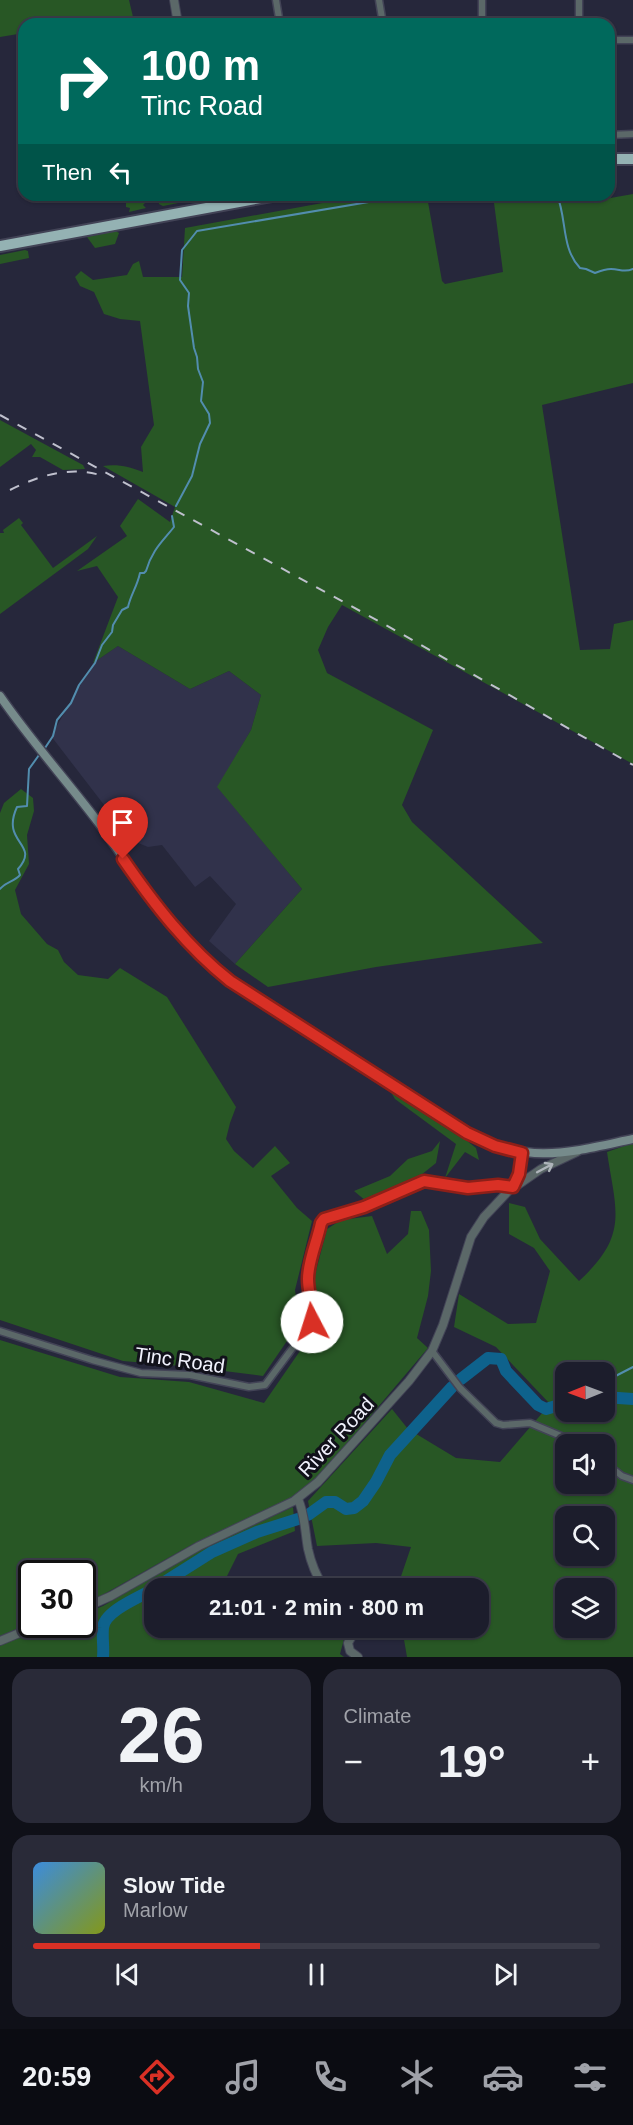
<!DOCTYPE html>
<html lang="en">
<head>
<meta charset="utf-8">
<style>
	:root { --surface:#1c1d2c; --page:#292a38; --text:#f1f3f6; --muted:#a0a2a9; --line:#3a3b48; --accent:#d93025 }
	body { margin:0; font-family:Arial,sans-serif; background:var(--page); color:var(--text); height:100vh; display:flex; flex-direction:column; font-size:22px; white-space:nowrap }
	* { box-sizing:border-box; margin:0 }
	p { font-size:20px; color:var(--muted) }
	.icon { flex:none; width:33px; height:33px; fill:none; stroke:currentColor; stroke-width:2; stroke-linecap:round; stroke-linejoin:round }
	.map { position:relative; height:1657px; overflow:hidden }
	.drawer { display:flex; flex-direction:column; gap:12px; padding:12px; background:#0f1018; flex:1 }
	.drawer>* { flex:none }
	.hud { position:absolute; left:18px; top:18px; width:597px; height:183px; border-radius:18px; box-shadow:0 2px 4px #0004,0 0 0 2px var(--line); background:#00695c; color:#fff; overflow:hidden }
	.needle { width:39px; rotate:269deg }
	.buttons { position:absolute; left:555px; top:1362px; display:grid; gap:12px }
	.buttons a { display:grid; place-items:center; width:60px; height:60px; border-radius:12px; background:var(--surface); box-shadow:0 2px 4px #0004,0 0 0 2px var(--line); font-size:30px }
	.speed { position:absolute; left:18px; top:1560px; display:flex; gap:12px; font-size:30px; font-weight:700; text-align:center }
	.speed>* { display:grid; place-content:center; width:78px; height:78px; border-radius:50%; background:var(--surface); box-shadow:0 2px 4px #0004,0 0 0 2px var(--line); line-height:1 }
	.speed .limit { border:3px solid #111; border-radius:9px; background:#fff; color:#111 }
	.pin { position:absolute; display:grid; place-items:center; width:51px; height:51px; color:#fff; margin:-62px -26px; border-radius:50% 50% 50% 0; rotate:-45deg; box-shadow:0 0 6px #0007 }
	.pin .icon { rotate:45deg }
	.me { position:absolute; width:66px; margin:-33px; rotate:355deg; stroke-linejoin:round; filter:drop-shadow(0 0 4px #0008) }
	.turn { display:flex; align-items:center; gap:21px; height:126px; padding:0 24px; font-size:27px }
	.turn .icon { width:78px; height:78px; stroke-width:2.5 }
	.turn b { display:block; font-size:42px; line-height:51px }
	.then { display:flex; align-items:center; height:57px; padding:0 24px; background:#0003; gap:12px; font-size:22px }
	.big { font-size:45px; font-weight:700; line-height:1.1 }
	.drawer .tile { flex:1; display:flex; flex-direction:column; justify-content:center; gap:9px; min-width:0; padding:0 21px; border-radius:18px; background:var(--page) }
	.drawer .dial { align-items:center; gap:0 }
	.dial b { font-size:78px; line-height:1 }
	.song { display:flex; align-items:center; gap:18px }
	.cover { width:72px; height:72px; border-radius:9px; background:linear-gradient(135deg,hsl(210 70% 55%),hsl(70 70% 35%)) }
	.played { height:6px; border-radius:3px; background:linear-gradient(90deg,var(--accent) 40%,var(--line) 40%) }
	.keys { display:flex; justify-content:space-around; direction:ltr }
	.heat { display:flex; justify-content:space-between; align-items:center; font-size:33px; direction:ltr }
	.drawer .tiles { flex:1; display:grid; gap:12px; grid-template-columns:1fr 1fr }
	.tile:last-child { grid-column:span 2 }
	.trip { position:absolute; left:144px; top:1578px; width:345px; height:60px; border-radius:18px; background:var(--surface); box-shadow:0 2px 4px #0004,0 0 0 2px var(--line); font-weight:700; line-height:60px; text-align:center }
	.tabs { display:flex; height:96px; justify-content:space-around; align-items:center; background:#0b0c12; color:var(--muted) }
	.tabs .icon { width:42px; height:42px }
	.tabs .active { color:var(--accent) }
	.tabs b { font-size:27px; color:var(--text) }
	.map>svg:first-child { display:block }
	.built { fill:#31324b }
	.green { fill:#285725; fill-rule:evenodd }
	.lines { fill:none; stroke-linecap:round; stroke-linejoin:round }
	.stream { stroke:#528dae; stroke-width:2 }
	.river { stroke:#0e628c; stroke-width:12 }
	.minor-casing { stroke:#424356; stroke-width:9 }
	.tertiary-casing { stroke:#424356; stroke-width:10 }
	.secondary-casing { stroke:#424356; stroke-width:11 }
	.trunk-casing { stroke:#424356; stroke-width:14 }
	.minor { stroke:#5b6868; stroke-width:6 }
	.tertiary { stroke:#5b6868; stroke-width:8 }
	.secondary { stroke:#768b8b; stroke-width:8 }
	.trunk { stroke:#94b2b3; stroke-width:10 }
	.rail { stroke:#bfc0cd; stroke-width:2; stroke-dasharray:10 10; stroke-linecap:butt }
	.oneway { stroke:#aeb4ba }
	.route-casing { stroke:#8d1f18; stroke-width:15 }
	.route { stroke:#d93025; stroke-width:10 }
	.labels { text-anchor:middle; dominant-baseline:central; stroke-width:6; stroke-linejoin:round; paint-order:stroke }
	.street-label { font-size:20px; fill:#f1f2fd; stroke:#11111a }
</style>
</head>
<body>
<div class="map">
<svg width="633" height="1657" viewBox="0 0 633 1657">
	<rect width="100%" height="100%" fill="#26273b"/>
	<!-- built -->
	<path class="built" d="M118 646 190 689 229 671 261 695 251 730 218 787 302 889 235 964 209 941 236 904 210 876 195 887 162 845 148 847 131 840 51 736 93 663Z"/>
	<!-- green -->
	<g class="green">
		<path d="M0 0H129L133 17 128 20 129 24H124L122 16 76 24H24V33L0 37Z"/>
		<path d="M633 194V383L542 405 580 650 610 649 614 624 633 620V764L342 605 328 627 318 650 327 673 433 730 402 805 412 822 543 943 376 967 268 987 235 964 302 889 217 787 251 730 261 695 229 671 190 689 118 646 93 663 118 597 97 566 77 571 127 536 120 526 138 499 170 522 175 507 103 466C119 464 129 467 143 472L141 447 154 425 140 321 120 319 104 314 94 292 80 286 75 277 81 271 93 280 127 275 133 264 139 261 143 277H182L185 228 366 195H432L428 202 442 281 445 284 503 272 493 195H599L605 199Z"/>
		<path d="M142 195H144L147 201 143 205 146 208 129 212 130 208 126 207V202L141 199Z"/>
		<path d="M157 195 161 196 200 195 194 200 163 206 159 204Z"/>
		<path d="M116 231 119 233 115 244 95 248 87 237Z"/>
		<path d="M25 250 28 251 29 258 0 264V255Z"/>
		<path d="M0 420 83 465 85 469 63 470 40 457H32L36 450 31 444 0 467Z"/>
		<path d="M19 518 23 523 21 525 53 568 97 536 88 549 0 614V533H4L3 530Z"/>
		<path d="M21 789 33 798 34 811 27 835 29 864 15 890 21 914 47 944 58 950 64 962 78 975 108 979 120 968 167 997 236 1107 230 1123 226 1139 234 1151 253 1168 275 1146 290 1163 271 1176 297 1208 312 1221 295 1290 300 1322 263 1376 192 1367 123 1361 0 1320V813L4 803Z"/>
		<path d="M389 1089 461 1136 476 1148 479 1160 465 1152 445 1178 456 1144 395 1099Z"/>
		<path d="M440 1141 436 1163 421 1175 366 1201 354 1191 390 1176 408 1159 432 1151Z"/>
		<path d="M633 1143V1657H407L402 1628H478V1588H397L411 1547 376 1543 317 1546 308 1501 392 1409 408 1429 456 1458 500 1462 550 1404 496 1347 454 1327 459 1294 508 1324 536 1323 550 1271 534 1248 509 1234V1203L525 1207 540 1239 579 1281C629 1235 616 1212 607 1152ZM566 1372H604V1412H566ZM566 1444H604V1484H566ZM566 1516H604V1556H566ZM566 1588H604V1628H566Z"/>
		<path d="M411 1211H421L429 1230 431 1271 428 1296 417 1338 428 1348 317 1479 297 1495 193 1544 83 1606 82 1574H32L31 1623 0 1636V1340L120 1377 189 1382 264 1403 320 1322 313 1282 327 1229 341 1220 372 1216 387 1254 408 1234Z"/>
		<path d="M293 1507 295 1531 238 1554 221 1588H154V1628H267L268 1631 298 1635 316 1628H347L340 1654 344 1657H0V1646L3 1644 53 1625 82 1624 83 1614 103 1606 197 1551Z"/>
	</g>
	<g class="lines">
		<!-- stream -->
		<g class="stream">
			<path d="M557 195C567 219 561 248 580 268L586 269 595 273C600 271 606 269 611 269 620 269 624 273 633 269"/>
			<path d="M176 506 192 476 200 444 210 423 209 414 201 401 203 382 198 369 197 357 194 348 188 306 189 293 180 280 182 250 197 231 410 195 417 197 431 195"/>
			<path d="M45 748 53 736 57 720 71 703 79 685 95 663 102 645 112 632 113 625 122 610 128 607C131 594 137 587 140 573H144L146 571C152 550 162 542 174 527L172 516"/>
			<path d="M0 889C5 882 14 882 20 875L18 869C41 843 0 844 17 807L27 806 29 769 39 755"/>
			<path d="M604 1382 633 1367"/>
		</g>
		<!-- river -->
		<g class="river">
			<path d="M461 1379 488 1358 501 1359 506 1371 538 1405 546 1409 566 1403"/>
			<path d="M604 1397 633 1399"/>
			<path d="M308 1515 326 1502H335L346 1509 354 1508 363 1501 376 1482 390 1455 452 1387"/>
			<path d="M155 1588 212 1552 257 1532 298 1519"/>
			<path d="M103 1657C104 1647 102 1638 103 1628 104 1611 140 1597 154 1589"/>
		</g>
		<defs>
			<g id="minor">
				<path d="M276 0 280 24"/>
				<path d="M379 0 383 24"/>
				<path d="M482 0V24"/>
				<path d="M579 0V24"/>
				<path d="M609 40H633"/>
				<path d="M609 135 633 134"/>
				<path d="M0 1331 92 1360 141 1373 190 1375 249 1387 265 1385 312 1322 313 1309 308 1274 321 1223 324 1219 364 1207 424 1181 468 1188 498 1185 513 1187"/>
				<path d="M432 1351 460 1388 496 1423 503 1425 530 1423 580 1444"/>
				<path d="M604 1462 622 1476 633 1480"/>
			</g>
			<g id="tertiary">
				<path d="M174 0 178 24"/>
				<path d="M209 195 211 207"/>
				<path d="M515 1187 541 1169 577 1152"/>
				<path d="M298 1499C305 1514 305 1533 308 1549 311 1563 317 1577 324 1588"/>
				<path d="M82 1609 111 1596 199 1546 294 1501 318 1482 409 1381 432 1351 443 1325 471 1237 484 1217 515 1184 520 1167 522 1153"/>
				<path d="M0 1641 41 1624"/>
				<path d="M358 1657 350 1651 348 1643 352 1636 363 1628"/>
			</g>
			<path id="secondary" d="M0 696C31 741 68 782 101 826 142 883 178 944 236 986L467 1133C531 1165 567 1153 633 1139"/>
			<g id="trunk">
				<path d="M609 159H633"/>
				<path d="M0 246 277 195"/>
			</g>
		</defs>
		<!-- minor casing -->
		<use href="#minor" class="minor-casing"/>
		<!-- tertiary casing -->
		<use href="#tertiary" class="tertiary-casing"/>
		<!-- secondary casing -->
		<use href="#secondary" class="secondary-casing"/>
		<!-- trunk casing -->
		<use href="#trunk" class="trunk-casing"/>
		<!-- minor -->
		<use href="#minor" class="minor"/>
		<!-- tertiary -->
		<use href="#tertiary" class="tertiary"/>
		<!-- secondary -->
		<use href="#secondary" class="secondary"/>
		<!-- trunk -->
		<use href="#trunk" class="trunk"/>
		<!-- rail -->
		<g class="rail">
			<path d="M0 415 384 624 633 765"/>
			<path d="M10 490C38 476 68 466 100 475"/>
		</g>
	</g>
	<!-- one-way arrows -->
	<defs><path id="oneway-shaft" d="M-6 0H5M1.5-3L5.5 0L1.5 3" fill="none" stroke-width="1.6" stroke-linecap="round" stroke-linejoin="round" transform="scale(1.5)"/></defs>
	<use class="oneway" href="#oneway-shaft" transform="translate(545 1168) rotate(-28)"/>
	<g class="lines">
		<defs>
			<path id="route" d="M123 859C154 904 187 947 230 981L467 1133 495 1146 522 1153 519 1174 513 1187 498 1185 468 1188 424 1181 364 1207 324 1219 321 1223C317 1242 308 1261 308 1279 308 1294 314 1307 312 1322"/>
		</defs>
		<!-- route casing -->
		<use href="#route" class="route-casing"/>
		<!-- route -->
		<use href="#route" class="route"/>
	</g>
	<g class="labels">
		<!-- street labels -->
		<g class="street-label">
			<text transform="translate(180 1360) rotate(8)">Tinc Road</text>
			<text transform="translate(336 1437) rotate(-47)">River Road</text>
		</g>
	</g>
</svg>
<div class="buttons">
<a><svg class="needle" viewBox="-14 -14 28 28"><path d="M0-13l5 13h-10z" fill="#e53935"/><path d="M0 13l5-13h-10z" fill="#a0a2a9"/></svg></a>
<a><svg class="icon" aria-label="sound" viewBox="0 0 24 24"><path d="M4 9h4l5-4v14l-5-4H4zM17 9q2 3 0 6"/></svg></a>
<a><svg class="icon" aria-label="search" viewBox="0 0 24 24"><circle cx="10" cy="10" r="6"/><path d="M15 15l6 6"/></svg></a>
<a><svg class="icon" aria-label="layers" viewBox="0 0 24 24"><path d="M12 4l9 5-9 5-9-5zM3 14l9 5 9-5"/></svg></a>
</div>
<div class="speed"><div class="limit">30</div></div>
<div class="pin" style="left:123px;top:859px;background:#d93025"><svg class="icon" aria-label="arrive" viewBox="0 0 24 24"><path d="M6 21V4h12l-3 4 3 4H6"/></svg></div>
<svg class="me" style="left:312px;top:1322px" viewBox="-20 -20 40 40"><circle r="19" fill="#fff"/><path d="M0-13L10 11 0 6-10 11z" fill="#d93025"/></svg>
<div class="trip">21:01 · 2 min · 800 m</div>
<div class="hud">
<div class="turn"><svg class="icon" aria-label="right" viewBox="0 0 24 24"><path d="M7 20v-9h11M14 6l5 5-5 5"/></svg><div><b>100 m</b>Tinc Road</div></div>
<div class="then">Then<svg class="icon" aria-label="left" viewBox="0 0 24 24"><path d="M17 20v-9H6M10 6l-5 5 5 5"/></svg></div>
</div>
</div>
<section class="drawer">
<div class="tiles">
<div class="tile dial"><b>26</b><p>km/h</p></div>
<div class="tile"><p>Climate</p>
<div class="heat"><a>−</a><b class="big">19°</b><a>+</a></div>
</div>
<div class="tile">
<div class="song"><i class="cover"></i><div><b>Slow Tide</b><p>Marlow</p></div></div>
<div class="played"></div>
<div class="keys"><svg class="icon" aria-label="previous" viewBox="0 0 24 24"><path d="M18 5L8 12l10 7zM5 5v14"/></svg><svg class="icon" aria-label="pause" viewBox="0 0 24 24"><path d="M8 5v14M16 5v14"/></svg><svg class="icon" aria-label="next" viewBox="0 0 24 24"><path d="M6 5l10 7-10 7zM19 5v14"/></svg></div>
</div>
</div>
</section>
<nav class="tabs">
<b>20:59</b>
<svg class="icon active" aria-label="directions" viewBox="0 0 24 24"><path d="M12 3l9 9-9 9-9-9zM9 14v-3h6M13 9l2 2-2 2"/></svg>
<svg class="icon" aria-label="music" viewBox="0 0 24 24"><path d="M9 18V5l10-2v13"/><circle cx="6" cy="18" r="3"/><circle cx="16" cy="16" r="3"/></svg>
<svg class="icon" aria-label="phone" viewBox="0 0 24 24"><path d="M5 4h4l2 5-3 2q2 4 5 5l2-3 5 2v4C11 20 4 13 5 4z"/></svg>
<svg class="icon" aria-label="climate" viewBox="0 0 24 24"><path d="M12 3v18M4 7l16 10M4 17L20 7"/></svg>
<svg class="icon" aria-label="car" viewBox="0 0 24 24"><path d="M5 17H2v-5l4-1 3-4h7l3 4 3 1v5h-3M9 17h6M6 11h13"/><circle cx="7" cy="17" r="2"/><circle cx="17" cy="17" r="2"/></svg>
<svg class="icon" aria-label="filters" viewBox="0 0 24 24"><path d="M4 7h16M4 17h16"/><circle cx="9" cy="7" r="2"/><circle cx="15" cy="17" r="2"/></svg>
</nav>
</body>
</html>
